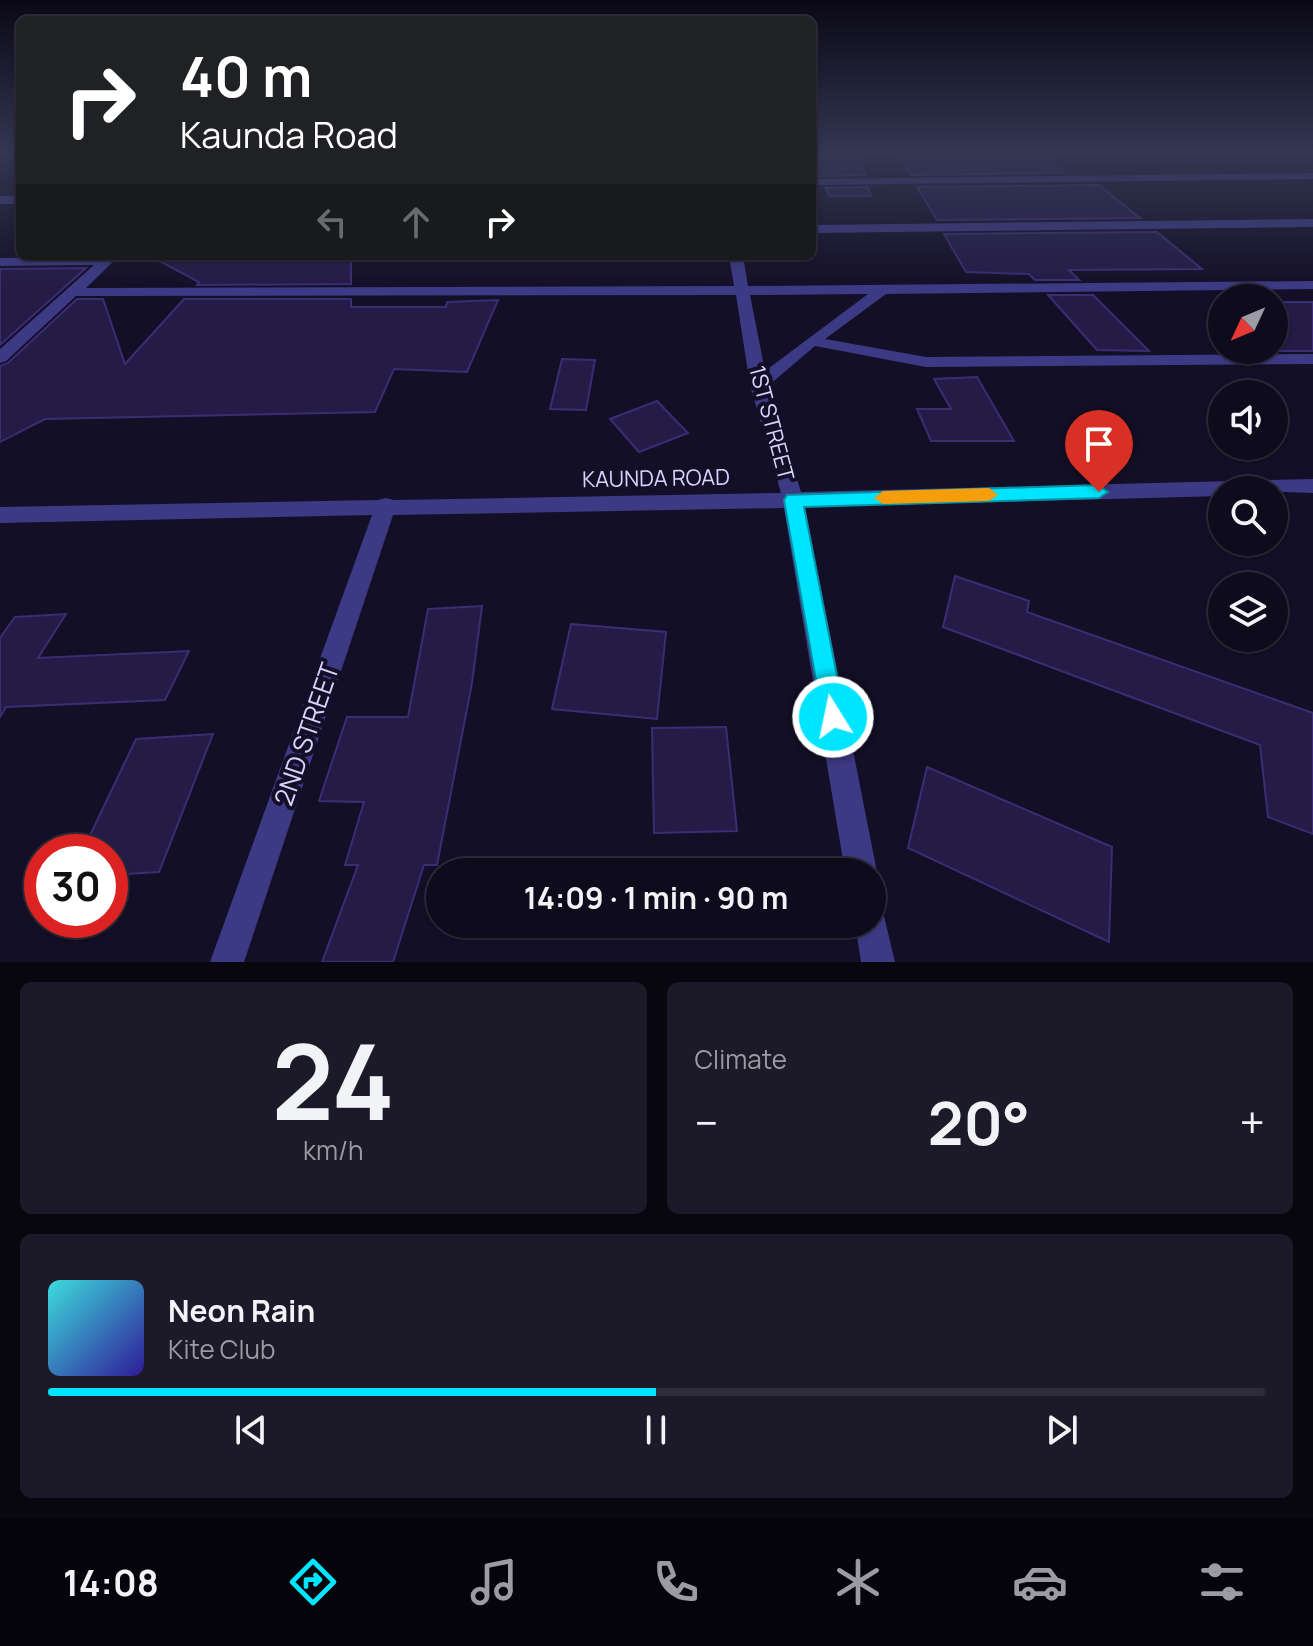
<!DOCTYPE html>
<html lang="en">
<head>
<meta charset="utf-8">
<style>
	:root { --surface:#0e0b1c; --page:#1c1929; --text:#f1f3f6; --muted:#9b9ba3; --line:#2e2b3b; --accent:#00e5ff }
	body { margin:0; font-family:Manrope,sans-serif; background:var(--page); color:var(--text); height:100vh; display:flex; flex-direction:column; font-size:30px; white-space:nowrap }
	* { box-sizing:border-box; margin:0 }
	p { font-size:26px; color:var(--muted) }
	.icon { flex:none; width:44px; height:44px; fill:none; stroke:currentColor; stroke-width:2; stroke-linecap:round; stroke-linejoin:round }
	.map { position:relative; height:962px; overflow:hidden }
	.panel { display:flex; flex-direction:column; gap:20px; padding:20px; background:#08060f; flex:1 }
	.panel>* { flex:none }
	.banner { position:absolute; left:16px; top:16px; width:800px; height:244px; border-radius:12px; box-shadow:0 2px 6px #0004,0 0 0 2px var(--line); background:#202124; color:#fff; overflow:hidden }
	.needle { width:52px; rotate:226deg }
	.fabs { position:absolute; left:1208px; top:284px; display:grid; gap:16px }
	.fabs a { display:grid; place-items:center; width:80px; height:80px; border-radius:50%; background:var(--surface); box-shadow:0 2px 6px #0004,0 0 0 2px var(--line); font-size:40px }
	.speed { position:absolute; left:24px; top:834px; display:flex; gap:16px; font-size:40px; font-weight:700; text-align:center }
	.speed>* { display:grid; place-content:center; width:104px; height:104px; border-radius:50%; background:var(--surface); box-shadow:0 2px 6px #0004,0 0 0 2px var(--line); line-height:1 }
	.speed .limit { border:12px solid #d22; background:#fff; color:#111 }
	.pin { position:absolute; display:grid; place-items:center; width:68px; height:68px; color:#fff; margin:-82px -34px; border-radius:50% 50% 50% 0; rotate:-45deg; box-shadow:0 0 8px #0007 }
	.pin .icon { rotate:45deg }
	.me { position:absolute; width:88px; margin:-44px; rotate:350deg; stroke-linejoin:round; filter:drop-shadow(0 0 6px #0008) }
	.turn { display:flex; align-items:center; gap:28px; height:168px; padding:0 32px; font-size:36px }
	.turn .icon { width:104px; height:104px; stroke-width:2.5 }
	.turn b { display:block; font-size:56px; line-height:68px }
	.lanes { display:flex; align-items:center; height:76px; padding:0 32px; background:#0003; justify-content:center; gap:40px; direction:ltr }
	.lanes .off { opacity:.35 }
	.big { font-size:60px; font-weight:700; line-height:1.1 }
	.panel .widget { flex:1; display:flex; flex-direction:column; justify-content:center; gap:12px; min-width:0; padding:0 28px; border-radius:12px; background:var(--page) }
	.panel .dial { align-items:center; gap:0 }
	.dial b { font-size:104px; line-height:1 }
	.song { display:flex; align-items:center; gap:24px }
	.cover { width:96px; height:96px; border-radius:12px; background:linear-gradient(135deg,hsl(180 70% 55%),hsl(250 70% 35%)) }
	.played { height:8px; border-radius:4px; background:linear-gradient(90deg,var(--accent) 50%,var(--line) 50%) }
	.keys { display:flex; justify-content:space-around; direction:ltr }
	.heat { display:flex; justify-content:space-between; align-items:center; font-size:44px; direction:ltr }
	.panel .tiles { flex:1; display:grid; gap:20px; grid-template-columns:1fr 1fr }
	.widget:last-child { grid-column:span 2 }
	.trip { position:absolute; left:426px; top:858px; width:460px; height:80px; border-radius:40px; background:var(--surface); box-shadow:0 2px 6px #0004,0 0 0 2px var(--line); font-weight:700; line-height:80px; text-align:center }
	.tab-bar { display:flex; height:128px; justify-content:space-around; align-items:center; background:#06040b; color:var(--muted) }
	.tab-bar .icon { width:56px; height:56px }
	.tab-bar .on { color:var(--accent) }
	.tab-bar b { font-size:36px; color:var(--text) }
	.map>svg:first-child { display:block }
	.building { fill:#241b47; stroke:#3b2d73; stroke-width:2 }
	.lines { fill:none; stroke-linecap:round; stroke-linejoin:round }
	.minor { fill:#3d3a85; fill-rule:evenodd }
	.route { fill:#00e5ff; stroke:#0095a6; stroke-width:2 }
	.slow { fill:#f59e0b }
	.labels { text-anchor:middle; dominant-baseline:central; stroke-width:8; stroke-linejoin:round; paint-order:stroke }
	.street-label { font-size:22px; fill:#d9d4ff; stroke:#130f26 }
	.near-street-label { font-size:26px; fill:#d9d4ff; stroke:#130f26 }
</style>
</head>
<body>
<div class="map">
<svg width="1313" height="962" viewBox="0 0 1313 962">
	<rect width="100%" height="100%" fill="#130f26"/>
	<!-- building -->
	<g class="building">
		<path d="M898 152H1042L1063 173 911 175Z"/>
		<path d="M858 153 865 175 818 176 812 165V155Z"/>
		<path d="M1099 185 1140 218 937 220 917 187Z"/>
		<path d="M868 187 871 196H830L825 188Z"/>
		<path d="M1157 232 1202 269 1069 270 1079 280H1035L1029 274 966 272 944 234Z"/>
		<path d="M150 256H351V284L197 285 199 282Z"/>
		<path d="M86 268 0 345V269Z"/>
		<path d="M1048 295H1093L1149 351 1097 350Z"/>
		<path d="M77 299H103L125 364 184 299H351V307H446L447 302 498 300 467 372 394 369 375 412 45 419 0 442V366L8 363Z"/>
		<rect x="1274" y="302" width="39" height="49"/>
		<path d="M562 359 595 360 586 410 550 409Z"/>
		<path d="M977 377 1014 441H931L917 409H951L934 379Z"/>
		<path d="M657 401 688 433 639 452 610 419Z"/>
		<path d="M955 576 1029 601 1027 612 1313 713V834L1268 817 1260 745 943 627Z"/>
		<path d="M482 606 472 683 437 865H424L393 962H322L358 865H345L364 802 319 801 347 717H408L428 609Z"/>
		<path d="M66 614 38 658 189 651 165 700 6 707 0 717V638L15 617Z"/>
		<path d="M571 624 666 632 657 719 552 709Z"/>
		<path d="M726 727 737 831 654 833 652 728Z"/>
		<path d="M213 734 159 872 110 875V852H82L136 739Z"/>
		<path d="M927 767 1112 847 1109 942 908 848Z"/>
	</g>
	<g class="lines">
		<!-- minor -->
		<g class="minor">
			<path d="M1313 173V179L812 185V179Z"/>
			<rect x="0" y="196" width="20" height="8"/>
			<path d="M1313 219V227L812 233V225Z"/>
			<path d="M119 256 86 288 734 286 729 256H743L748 286 1313 281V289L886 294 825 339 926 357 1313 354V364L926 367 815 346 768 386 801 492 1313 479V493L1222 490V496L805 507 877 872 872 883V872H845L784 508 393 515 244 962H210L372 515 0 523V507L378 500 386 498 394 500 781 493 750 385 736 295 76 296 6 361 0 363V349L94 265 0 266V258ZM868 294 765 371 750 295Z"/>
			<path d="M872 908 883 912 895 962H861L855 924H872Z"/>
		</g>
	</g>
	<!-- sky -->
	<linearGradient id="sky" x2="0" y2="1"><stop stop-color="#0a0815"/><stop offset="0.53" stop-color="#333752"/><stop offset="1" stop-color="#333752" stop-opacity="0"/></linearGradient>
	<rect width="1313" height="287" fill="url(#sky)"/>
	<!-- route -->
	<path class="route" d="M1099 485 1108 492 1099 498 804 507 845 717 841 725 833 728 824 725 784 500 787 495Z"/>
	<!-- slow -->
	<path class="slow" d="M989 488 998 495 989 501 883 504 874 498 883 491Z"/>
	<g class="labels">
		<!-- street labels -->
		<g class="street-label">
			<text transform="translate(772 423) rotate(75)">1ST STREET</text>
			<text transform="translate(656 478) rotate(-1)">KAUNDA ROAD</text>
		</g>
		<!-- near-street labels -->
		<g class="near-street-label">
			<text transform="translate(306 734) rotate(-71)">2ND STREET</text>
		</g>
	</g>
</svg>
<div class="fabs">
<a><svg class="needle" viewBox="-14 -14 28 28"><path d="M0-13l5 13h-10z" fill="#e53935"/><path d="M0 13l5-13h-10z" fill="#9b9ba3"/></svg></a>
<a><svg class="icon" aria-label="sound" viewBox="0 0 24 24"><path d="M4 9h4l5-4v14l-5-4H4zM17 9q2 3 0 6"/></svg></a>
<a><svg class="icon" aria-label="search" viewBox="0 0 24 24"><circle cx="10" cy="10" r="6"/><path d="M15 15l6 6"/></svg></a>
<a><svg class="icon" aria-label="layers" viewBox="0 0 24 24"><path d="M12 4l9 5-9 5-9-5zM3 14l9 5 9-5"/></svg></a>
</div>
<div class="speed"><div class="limit">30</div></div>
<div class="pin" style="left:1099px;top:492px;background:#d93025"><svg class="icon" aria-label="arrive" viewBox="0 0 24 24"><path d="M6 21V4h12l-3 4 3 4H6"/></svg></div>
<svg class="me" style="left:833px;top:717px" viewBox="-20 -20 40 40"><circle r="17" fill="#00e5ff" stroke="#fff" stroke-width="3"/><path d="M0-11L8 9 0 5-8 9z" fill="#fff"/></svg>
<div class="trip">14:09 · 1 min · 90 m</div>
<div class="banner">
<div class="turn"><svg class="icon" aria-label="right" viewBox="0 0 24 24"><path d="M7 20v-9h11M14 6l5 5-5 5"/></svg><div><b>40 m</b>Kaunda Road</div></div>
<div class="lanes"><svg class="icon off" aria-label="left" viewBox="0 0 24 24"><path d="M17 20v-9H6M10 6l-5 5 5 5"/></svg><svg class="icon off" aria-label="ahead" viewBox="0 0 24 24"><path d="M12 20V5M6 11l6-6 6 6"/></svg><svg class="icon" aria-label="right" viewBox="0 0 24 24"><path d="M7 20v-9h11M14 6l5 5-5 5"/></svg></div>
</div>
</div>
<section class="panel">
<div class="tiles">
<div class="widget dial"><b>24</b><p>km/h</p></div>
<div class="widget"><p>Climate</p>
<div class="heat"><a>−</a><b class="big">20°</b><a>+</a></div>
</div>
<div class="widget">
<div class="song"><i class="cover"></i><div><b>Neon Rain</b><p>Kite Club</p></div></div>
<div class="played"></div>
<div class="keys"><svg class="icon" aria-label="previous" viewBox="0 0 24 24"><path d="M18 5L8 12l10 7zM5 5v14"/></svg><svg class="icon" aria-label="pause" viewBox="0 0 24 24"><path d="M8 5v14M16 5v14"/></svg><svg class="icon" aria-label="next" viewBox="0 0 24 24"><path d="M6 5l10 7-10 7zM19 5v14"/></svg></div>
</div>
</div>
</section>
<nav class="tab-bar">
<b>14:08</b>
<svg class="icon on" aria-label="directions" viewBox="0 0 24 24"><path d="M12 3l9 9-9 9-9-9zM9 14v-3h6M13 9l2 2-2 2"/></svg>
<svg class="icon" aria-label="music" viewBox="0 0 24 24"><path d="M9 18V5l10-2v13"/><circle cx="6" cy="18" r="3"/><circle cx="16" cy="16" r="3"/></svg>
<svg class="icon" aria-label="phone" viewBox="0 0 24 24"><path d="M5 4h4l2 5-3 2q2 4 5 5l2-3 5 2v4C11 20 4 13 5 4z"/></svg>
<svg class="icon" aria-label="climate" viewBox="0 0 24 24"><path d="M12 3v18M4 7l16 10M4 17L20 7"/></svg>
<svg class="icon" aria-label="car" viewBox="0 0 24 24"><path d="M5 17H2v-5l4-1 3-4h7l3 4 3 1v5h-3M9 17h6M6 11h13"/><circle cx="7" cy="17" r="2"/><circle cx="17" cy="17" r="2"/></svg>
<svg class="icon" aria-label="filters" viewBox="0 0 24 24"><path d="M4 7h16M4 17h16"/><circle cx="9" cy="7" r="2"/><circle cx="15" cy="17" r="2"/></svg>
</nav>
</body>
</html>
